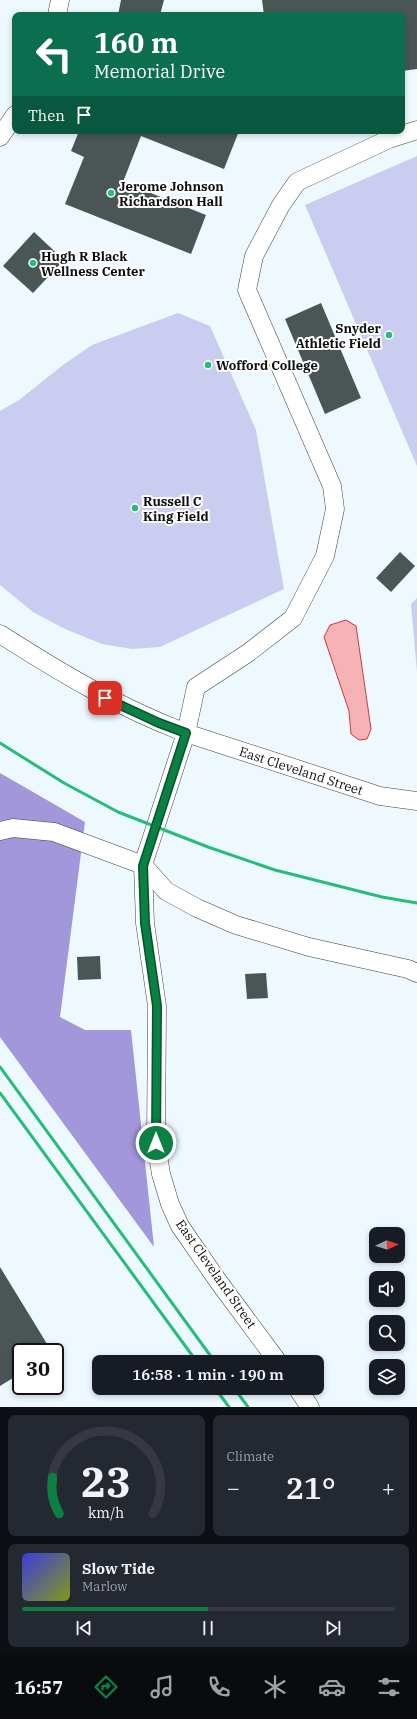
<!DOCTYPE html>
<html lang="en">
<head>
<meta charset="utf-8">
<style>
	:root { --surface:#171b24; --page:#242831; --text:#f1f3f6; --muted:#9ea1a6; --line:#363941; --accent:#0b8043 }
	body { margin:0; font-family:"IBM Plex Serif",serif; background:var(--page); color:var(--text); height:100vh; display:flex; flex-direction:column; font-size:15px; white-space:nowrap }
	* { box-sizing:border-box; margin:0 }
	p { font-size:13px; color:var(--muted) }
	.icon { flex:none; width:22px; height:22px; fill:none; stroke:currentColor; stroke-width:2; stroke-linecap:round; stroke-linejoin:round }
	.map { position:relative; height:1407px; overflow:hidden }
	.sheet { display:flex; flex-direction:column; gap:8px; padding:8px; background:#0d0f14; flex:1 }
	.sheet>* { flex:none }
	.banner { position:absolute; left:12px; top:12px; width:393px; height:122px; border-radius:8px; box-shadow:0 2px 6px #0003; background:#0b6e4f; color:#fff; overflow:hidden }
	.needle { width:26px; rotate:86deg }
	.controls { position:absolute; left:369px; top:1227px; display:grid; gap:8px }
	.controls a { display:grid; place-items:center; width:36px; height:36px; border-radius:8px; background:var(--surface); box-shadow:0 2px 6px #0003; font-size:20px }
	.speed { position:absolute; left:12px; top:1343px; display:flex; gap:8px; font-size:20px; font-weight:700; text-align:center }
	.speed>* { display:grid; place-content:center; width:52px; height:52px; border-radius:50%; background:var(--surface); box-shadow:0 2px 6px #0003; line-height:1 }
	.speed .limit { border:2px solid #111; border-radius:6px; background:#fff; color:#111 }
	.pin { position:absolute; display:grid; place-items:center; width:34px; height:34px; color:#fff; margin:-17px; border-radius:8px; box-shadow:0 2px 6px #0006 }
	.me { position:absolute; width:44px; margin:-22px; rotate:0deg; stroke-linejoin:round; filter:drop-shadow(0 0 3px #0008) }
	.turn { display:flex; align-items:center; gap:14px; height:84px; padding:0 16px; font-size:18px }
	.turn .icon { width:52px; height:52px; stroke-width:2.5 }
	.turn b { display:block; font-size:28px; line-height:34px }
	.then { display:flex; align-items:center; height:38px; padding:0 16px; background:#0003; gap:8px; font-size:15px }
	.big { font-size:30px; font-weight:600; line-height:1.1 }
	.sheet .widget { flex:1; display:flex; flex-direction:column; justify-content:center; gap:6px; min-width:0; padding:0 14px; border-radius:8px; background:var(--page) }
	.sheet .dial { align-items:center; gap:0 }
	.dial svg { height:104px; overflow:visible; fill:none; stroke:var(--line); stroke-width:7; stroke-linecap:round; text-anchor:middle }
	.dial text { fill:var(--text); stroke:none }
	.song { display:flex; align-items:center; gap:12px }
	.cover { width:48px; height:48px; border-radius:6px; background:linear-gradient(135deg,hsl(240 70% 55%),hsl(70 70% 35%)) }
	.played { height:4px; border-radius:2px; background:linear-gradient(90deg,var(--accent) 50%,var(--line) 50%) }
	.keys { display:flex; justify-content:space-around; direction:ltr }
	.heat { display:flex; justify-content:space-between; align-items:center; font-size:22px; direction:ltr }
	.sheet .tiles { flex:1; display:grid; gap:8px; grid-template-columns:1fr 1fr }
	.widget:last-child { grid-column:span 2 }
	.trip { position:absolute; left:92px; top:1355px; width:232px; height:40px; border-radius:8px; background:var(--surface); box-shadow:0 2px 6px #0003; font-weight:600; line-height:40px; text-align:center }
	.menu { display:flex; height:64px; justify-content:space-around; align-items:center; background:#090b0e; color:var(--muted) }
	.menu .icon { width:28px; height:28px }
	.menu .current { color:var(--accent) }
	.menu b { font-size:18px; color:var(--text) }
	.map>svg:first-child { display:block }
	.forest { fill:#a197da }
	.pitch { fill:#caccf0 }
	.water { fill:#f6b3b5; stroke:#cd3a3b }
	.building { fill:#4a5656 }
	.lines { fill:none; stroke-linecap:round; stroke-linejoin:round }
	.minor-casing { stroke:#414141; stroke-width:19 }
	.minor { stroke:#fff; stroke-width:18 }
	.rail { stroke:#26bd79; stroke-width:3 }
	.route-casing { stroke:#07532c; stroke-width:10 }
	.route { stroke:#0b8043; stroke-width:7 }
	.poi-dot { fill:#26bd79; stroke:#fff; stroke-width:1.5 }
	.labels { text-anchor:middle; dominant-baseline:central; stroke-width:4; stroke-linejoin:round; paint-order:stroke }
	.poi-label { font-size:13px; font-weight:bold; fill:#0e0e0e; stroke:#fff; text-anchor:start }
	.street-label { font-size:13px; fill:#0e0e0e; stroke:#fff }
</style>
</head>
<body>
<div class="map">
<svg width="417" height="1407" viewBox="0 0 417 1407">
	<rect width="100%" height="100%" fill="#eef8ff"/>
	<!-- forest -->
	<path class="forest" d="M0 773 85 822 60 1017 85 1030H131L154 1247 0 1037Z"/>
	<!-- pitch -->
	<g class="pitch">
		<path d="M417 156V466L305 205Z"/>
		<path d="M178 313 210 326 256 430 284 589 160 647 132 649 102 644 65 629 33 612 0 585V411L19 400 63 365 92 345Z"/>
		<path d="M417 598V672L411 604Z"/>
	</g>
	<!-- water -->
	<path class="water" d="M346 620 356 626 371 729 367 739 359 740 351 734 349 711 324 637 330 625Z"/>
	<!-- building -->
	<g class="building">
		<path d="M121 0H164L160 15H118Z"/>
		<path d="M262 0H417V69L402 71V15H264Z"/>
		<path d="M79 131H239L224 169 141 136 123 182 206 215 191 254 65 204 84 157 71 151Z"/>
		<path d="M34 232 64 260 33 293 3 266Z"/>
		<path d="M321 303 361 398 325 414 285 319Z"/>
		<path d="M400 552 415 566 391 592 376 578Z"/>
		<path d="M100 956 101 979 78 980 77 957Z"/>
		<path d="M266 973 268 998 247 999 245 974Z"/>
		<path d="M0 1267 52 1352H21V1373L0 1386Z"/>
	</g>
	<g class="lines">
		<defs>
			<g id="minor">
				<path d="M57 15 60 0"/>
				<path d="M0 137 15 115"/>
				<path d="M0 634C61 673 118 707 186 733L380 796 417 801"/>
				<path d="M0 831 13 828 54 832 143 865 166 891 197 908 236 925 309 947 408 969 417 973"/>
				<path d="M278 1362 218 1281 180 1226 170 1204 161 1174 156 1143 157 1006 145 923 143 865 186 733 196 687 248 653 293 618 325 556 335 509 332 486 247 290 254 256 281 205 297 182 389 139 417 130"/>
				<path d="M297 1388 310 1407"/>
			</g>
		</defs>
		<!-- minor casing -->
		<use href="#minor" class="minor-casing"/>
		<!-- minor -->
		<use href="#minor" class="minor"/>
		<!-- rail -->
		<g class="rail">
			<path d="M0 743 64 783 118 812 208 847 275 870 382 897 417 903"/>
			<path d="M0 1067 215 1362"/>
			<path d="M0 1093 197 1362"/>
			<path d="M215 1388 229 1407"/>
			<path d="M234 1388 248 1407"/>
		</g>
	</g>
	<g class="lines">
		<defs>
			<path id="route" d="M105 698 159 723 186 733 143 866 145 923 157 1006 156 1143"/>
		</defs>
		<!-- route casing -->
		<use href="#route" class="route-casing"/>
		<!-- route -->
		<use href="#route" class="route"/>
	</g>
	<!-- markers -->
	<g class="poi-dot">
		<circle cx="111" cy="193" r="4"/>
		<circle cx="33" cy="263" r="4"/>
		<circle cx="389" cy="335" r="4"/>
		<circle cx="208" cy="365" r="4"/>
		<circle cx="135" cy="508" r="4"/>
	</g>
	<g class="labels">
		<!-- poi labels -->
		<g class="poi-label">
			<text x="119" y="186">Jerome Johnson<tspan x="119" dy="15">Richardson Hall</tspan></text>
			<text x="41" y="256">Hugh R Black<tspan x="41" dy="15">Wellness Center</tspan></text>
			<text x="381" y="328" text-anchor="end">Snyder<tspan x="381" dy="15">Athletic Field</tspan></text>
			<text x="216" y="365">Wofford College</text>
			<text x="143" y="501">Russell C<tspan x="143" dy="15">King Field</tspan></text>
		</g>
		<!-- street labels -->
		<g class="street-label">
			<text transform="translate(301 771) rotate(18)">East Cleveland Street</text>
			<text transform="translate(216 1274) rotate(55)">East Cleveland Street</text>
		</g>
	</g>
</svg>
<div class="controls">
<a><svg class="needle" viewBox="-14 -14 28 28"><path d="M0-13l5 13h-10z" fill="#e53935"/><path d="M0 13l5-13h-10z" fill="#9ea1a6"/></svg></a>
<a><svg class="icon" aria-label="sound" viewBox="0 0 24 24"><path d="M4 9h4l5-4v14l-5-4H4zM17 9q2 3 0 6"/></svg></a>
<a><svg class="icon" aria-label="search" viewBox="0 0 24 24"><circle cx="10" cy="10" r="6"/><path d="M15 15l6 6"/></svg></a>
<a><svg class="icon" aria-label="layers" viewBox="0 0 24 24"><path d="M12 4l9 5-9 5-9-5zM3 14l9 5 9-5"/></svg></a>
</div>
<div class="speed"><div class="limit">30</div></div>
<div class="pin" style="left:105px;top:698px;background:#d93025"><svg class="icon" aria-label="arrive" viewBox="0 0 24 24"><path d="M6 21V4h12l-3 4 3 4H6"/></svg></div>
<svg class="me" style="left:156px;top:1143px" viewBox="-20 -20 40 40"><circle r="17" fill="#0b8043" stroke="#fff" stroke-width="3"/><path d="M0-11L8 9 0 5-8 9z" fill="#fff"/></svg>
<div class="trip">16:58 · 1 min · 190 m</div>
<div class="banner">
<div class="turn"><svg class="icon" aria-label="left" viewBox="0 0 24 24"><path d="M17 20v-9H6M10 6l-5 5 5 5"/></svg><div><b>160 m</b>Memorial Drive</div></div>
<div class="then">Then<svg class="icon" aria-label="arrive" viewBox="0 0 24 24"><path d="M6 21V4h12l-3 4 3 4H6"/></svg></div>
</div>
</div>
<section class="sheet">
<div class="tiles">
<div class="widget dial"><svg viewBox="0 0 100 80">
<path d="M14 69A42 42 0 1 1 86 69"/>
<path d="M14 69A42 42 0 0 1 9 41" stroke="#0b8043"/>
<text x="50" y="56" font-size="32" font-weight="700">23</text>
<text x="50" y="72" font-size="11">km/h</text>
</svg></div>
<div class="widget"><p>Climate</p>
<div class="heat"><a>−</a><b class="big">21°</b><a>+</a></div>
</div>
<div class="widget">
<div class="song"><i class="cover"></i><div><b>Slow Tide</b><p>Marlow</p></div></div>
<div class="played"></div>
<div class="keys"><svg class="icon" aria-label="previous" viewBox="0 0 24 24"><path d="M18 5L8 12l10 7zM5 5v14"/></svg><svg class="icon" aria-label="pause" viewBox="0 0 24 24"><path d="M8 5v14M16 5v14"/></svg><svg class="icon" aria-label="next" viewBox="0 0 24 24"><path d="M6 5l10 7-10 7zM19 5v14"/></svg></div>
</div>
</div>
</section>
<nav class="menu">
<b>16:57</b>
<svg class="icon current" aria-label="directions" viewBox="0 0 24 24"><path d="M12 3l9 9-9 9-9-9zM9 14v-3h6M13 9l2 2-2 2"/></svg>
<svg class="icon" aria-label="music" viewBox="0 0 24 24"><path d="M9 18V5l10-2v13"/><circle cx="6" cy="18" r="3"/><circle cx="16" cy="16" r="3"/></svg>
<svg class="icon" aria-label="phone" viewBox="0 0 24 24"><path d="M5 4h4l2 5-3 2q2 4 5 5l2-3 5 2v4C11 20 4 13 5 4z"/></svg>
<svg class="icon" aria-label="climate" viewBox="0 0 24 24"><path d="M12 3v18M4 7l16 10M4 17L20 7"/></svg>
<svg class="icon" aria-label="car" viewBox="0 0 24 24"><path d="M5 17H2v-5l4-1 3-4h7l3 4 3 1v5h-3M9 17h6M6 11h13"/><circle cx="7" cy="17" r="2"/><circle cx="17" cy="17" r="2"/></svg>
<svg class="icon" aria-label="filters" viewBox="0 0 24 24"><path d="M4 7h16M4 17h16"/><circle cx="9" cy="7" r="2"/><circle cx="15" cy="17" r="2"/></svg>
</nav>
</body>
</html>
